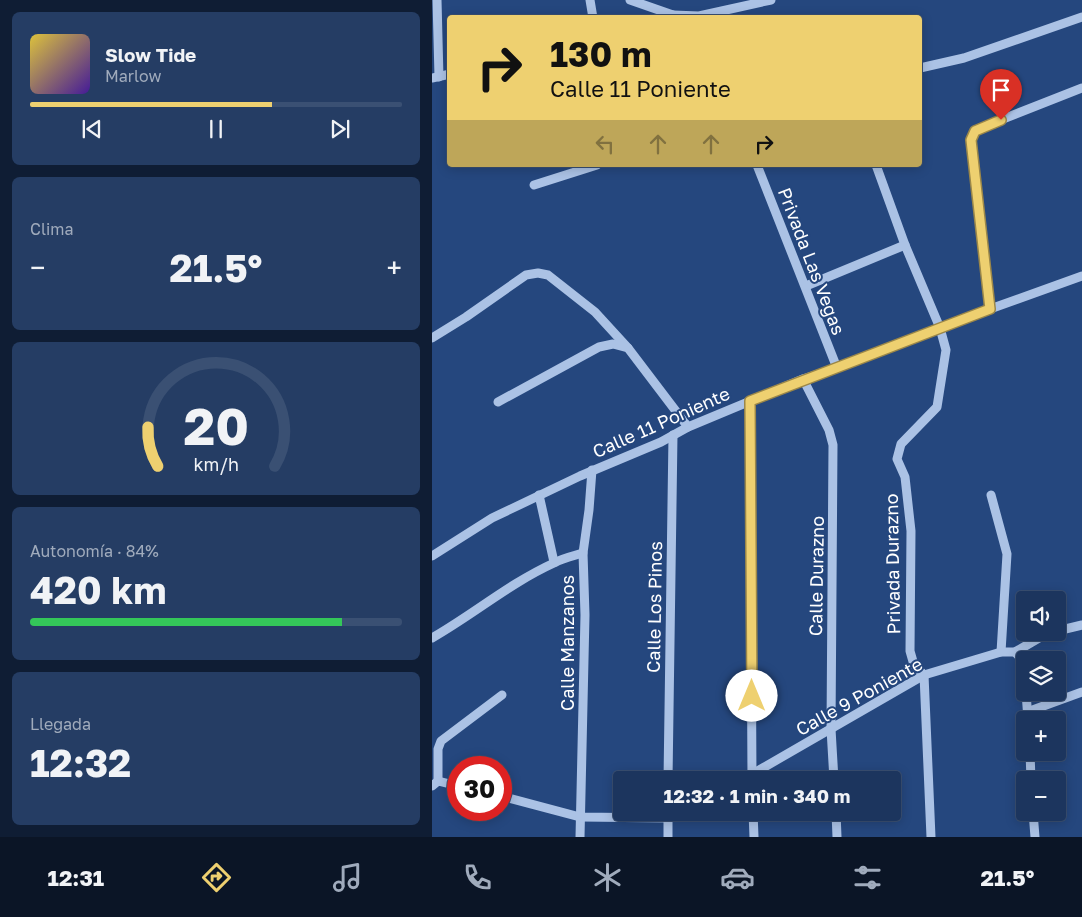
<!DOCTYPE html>
<html lang="es">
<head>
<meta charset="utf-8">
<style>
	:root { --surface:#1c355e; --page:#253d64; --text:#f1f3f6; --muted:#a0abbc; --line:#3a5073; --accent:#eed070 }
	body { margin:0; font-family:"Golos Text",sans-serif; background:var(--page); color:var(--text); height:100vh; display:flex; flex-direction:column; font-size:19px; white-space:nowrap }
	* { box-sizing:border-box; margin:0 }
	p { font-size:16px; color:var(--muted) }
	.icon { flex:none; width:28px; height:28px; fill:none; stroke:currentColor; stroke-width:2; stroke-linecap:round; stroke-linejoin:round }
	.map { position:relative; flex:1; overflow:hidden }
	.panel { display:flex; flex-direction:column; gap:12px; padding:12px; background:#0f1d34; width:432px }
	.panel>* { flex:none }
	.top-card { position:absolute; left:15px; top:15px; width:475px; height:152px; border-radius:5px; box-shadow:0 2px 12px #0003,0 0 0 1px var(--line); background:#eed070; color:#111; overflow:hidden }
	.fabs { position:absolute; left:584px; top:591px; display:grid; gap:10px }
	.fabs a { display:grid; place-items:center; width:50px; height:50px; border-radius:5px; background:var(--surface); box-shadow:0 2px 12px #0003,0 0 0 1px var(--line); font-size:25px }
	.speed { position:absolute; left:15px; top:756px; display:flex; gap:10px; font-size:25px; font-weight:700; text-align:center }
	.speed>* { display:grid; place-content:center; width:65px; height:65px; border-radius:50%; background:var(--surface); box-shadow:0 2px 12px #0003,0 0 0 1px var(--line); line-height:1 }
	.speed .limit { border:8px solid #d22; background:#fff; color:#111 }
	.pin { position:absolute; display:grid; place-items:center; width:42px; height:42px; color:#fff; margin:-51px -21px; border-radius:50% 50% 50% 0; rotate:-45deg; box-shadow:0 0 5px #0007 }
	.pin .icon { rotate:45deg }
	.me { position:absolute; width:55px; margin:-28px; rotate:0deg; stroke-linejoin:round; filter:drop-shadow(0 0 4px #0008) }
	.turn { display:flex; align-items:center; gap:18px; height:105px; padding:0 20px; font-size:22px }
	.turn .icon { width:65px; height:65px; stroke-width:2.5 }
	.turn b { display:block; font-size:35px; line-height:42px }
	.lanes { display:flex; align-items:center; height:48px; padding:0 20px; background:#0003; justify-content:center; gap:25px; direction:ltr }
	.lanes .off { opacity:.35 }
	.big { font-size:38px; font-weight:700; line-height:1.1 }
	.panel .widget { flex:1; display:flex; flex-direction:column; justify-content:center; gap:8px; min-width:0; padding:0 18px; border-radius:8px; background:var(--page) }
	.panel .dial { align-items:center; gap:0 }
	.dial svg { height:130px; overflow:visible; fill:none; stroke:var(--line); stroke-width:7; stroke-linecap:round; text-anchor:middle }
	.dial text { fill:var(--text); stroke:none }
	.song { display:flex; align-items:center; gap:15px }
	.cover { width:60px; height:60px; border-radius:8px; background:linear-gradient(135deg,hsl(50 70% 55%),hsl(260 70% 35%)) }
	.played { height:5px; border-radius:2px; background:linear-gradient(90deg,var(--accent) 65%,var(--line) 65%) }
	.keys { display:flex; justify-content:space-around; direction:ltr }
	.heat { display:flex; justify-content:space-between; align-items:center; font-size:28px; direction:ltr }
	.charge { height:8px; border-radius:4px; background:linear-gradient(90deg,#34c759 84%,var(--line) 0) }
	.trip { position:absolute; left:181px; top:771px; width:288px; height:50px; border-radius:5px; background:var(--surface); box-shadow:0 2px 12px #0003,0 0 0 1px var(--line); font-weight:700; line-height:50px; text-align:center }
	.menu { display:flex; height:80px; justify-content:space-around; align-items:center; background:#0b1526; color:var(--muted) }
	.menu .icon { width:35px; height:35px }
	.menu .current { color:var(--accent) }
	.menu b { font-size:22px; color:var(--text) }
	main { display:flex; flex:1; min-height:0 }
	.map>svg:first-child { display:block }
	.lines { fill:none; stroke-linecap:round; stroke-linejoin:round }
	.minor { stroke:#abc2e5; stroke-width:9 }
	.route-casing { stroke:#9b8749; stroke-width:12 }
	.route { stroke:#eed070; stroke-width:9 }
	.labels { text-anchor:middle; dominant-baseline:central; stroke-width:4; stroke-linejoin:round; paint-order:stroke }
	.street-label { font-size:18px; fill:#fff; stroke:#25477e }
</style>
</head>
<body>
<main>
<section class="panel">
<div class="widget">
<div class="song"><i class="cover"></i><div><b>Slow Tide</b><p>Marlow</p></div></div>
<div class="played"></div>
<div class="keys"><svg class="icon" aria-label="previous" viewBox="0 0 24 24"><path d="M18 5L8 12l10 7zM5 5v14"/></svg><svg class="icon" aria-label="pause" viewBox="0 0 24 24"><path d="M8 5v14M16 5v14"/></svg><svg class="icon" aria-label="next" viewBox="0 0 24 24"><path d="M6 5l10 7-10 7zM19 5v14"/></svg></div>
</div>
<div class="widget"><p>Clima</p>
<div class="heat"><a>−</a><b class="big">21.5°</b><a>+</a></div>
</div>
<div class="widget dial"><svg viewBox="0 0 100 80">
<path d="M14 69A42 42 0 1 1 86 69"/>
<path d="M14 69A42 42 0 0 1 8 45" stroke="#eed070"/>
<text x="50" y="56" font-size="32" font-weight="700">20</text>
<text x="50" y="72" font-size="11">km/h</text>
</svg></div>
<div class="widget"><p>Autonomía · 84%</p><b class="big">420 km</b><div class="charge"></div></div>
<div class="widget"><p>Llegada</p><b class="big">12:32</b></div>
</section>
<div class="map">
<svg width="650" height="837" viewBox="0 0 650 837">
	<rect width="100%" height="100%" fill="#25477e"/>
	<g class="lines">
		<!-- minor -->
		<g class="minor">
			<path d="M5 0 7 77"/>
			<path d="M158 0 161 18"/>
			<path d="M198 0 241 15"/>
			<path d="M231 18 241 15 267 16 339 0"/>
			<path d="M488 68 532 58 650 17"/>
			<path d="M0 78 18 74"/>
			<path d="M325 165 405 368"/>
			<path d="M444 165 473 245 508 328 514 350 505 407 469 444 465 459 473 477 479 531 478 651 482 665 492 675 499 837"/>
			<path d="M102 185 165 165"/>
			<path d="M374 286 473 245"/>
			<path d="M558 309 539 140 543 131 553 126 650 88"/>
			<path d="M0 338 34 317 94 275 106 273 116 275 163 312 196 348"/>
			<path d="M371 379 397 430 401 445 399 729 402 780"/>
			<path d="M318 401 320 780"/>
			<path d="M66 402 167 347 181 344 196 348 256 427"/>
			<path d="M107 495 122 562"/>
			<path d="M559 495 575 554 569 652"/>
			<path d="M0 556 60 518 148 476 229 442 256 427 371 379 405 368 558 309 650 276"/>
			<path d="M625 631 650 625"/>
			<path d="M0 638C42 614 78 583 122 563 131 558 141 556 151 553"/>
			<path d="M583 652 592 662V672"/>
			<path d="M594 692 596 720"/>
			<path d="M595 712 650 692"/>
			<path d="M598 752 599 780"/>
			<path d="M236 780 241 435"/>
			<path d="M310 780 492 675 569 652H583L612 635 620 632"/>
			<path d="M6 781V749L9 741 70 695"/>
			<path d="M0 786 6 781 26 786"/>
			<path d="M69 796 148 817 236 818 246 812"/>
			<path d="M236 812V837"/>
			<path d="M321 812 322 837"/>
			<path d="M404 812 405 837"/>
			<path d="M601 812 603 837"/>
			<path d="M148 837 153 615 151 553 157 510 160 470"/>
		</g>
	</g>
	<g class="lines">
		<defs>
			<path id="route" d="M320 696 318 401 558 309 539 140 543 131 569 120"/>
		</defs>
		<!-- route casing -->
		<use href="#route" class="route-casing"/>
		<!-- route -->
		<use href="#route" class="route"/>
	</g>
	<g class="labels">
		<!-- street labels -->
		<g class="street-label">
			<text transform="translate(380 261) rotate(69)">Privada Las Vegas</text>
			<text transform="translate(229 422) rotate(-24)">Calle 11 Poniente</text>
			<text transform="translate(460 564) rotate(-91)">Privada Durazno</text>
			<text transform="translate(384 576) rotate(-89)">Calle Durazno</text>
			<text transform="translate(222 607) rotate(-89)">Calle Los Pinos</text>
			<text transform="translate(135 643) rotate(-90)">Calle Manzanos</text>
			<text transform="translate(427 696) rotate(-29)">Calle 9 Poniente</text>
		</g>
	</g>
</svg>
<div class="fabs">
<a><svg class="icon" aria-label="sound" viewBox="0 0 24 24"><path d="M4 9h4l5-4v14l-5-4H4zM17 9q2 3 0 6"/></svg></a>
<a><svg class="icon" aria-label="layers" viewBox="0 0 24 24"><path d="M12 4l9 5-9 5-9-5zM3 14l9 5 9-5"/></svg></a>
<a>+</a>
<a>−</a>
</div>
<div class="speed"><div class="limit">30</div></div>
<div class="pin" style="left:569px;top:120px;background:#d93025"><svg class="icon" aria-label="arrive" viewBox="0 0 24 24"><path d="M6 21V4h12l-3 4 3 4H6"/></svg></div>
<svg class="me" style="left:320px;top:696px" viewBox="-20 -20 40 40"><circle r="19" fill="#fff"/><path d="M0-13L10 11 0 6-10 11z" fill="#eed070"/></svg>
<div class="trip">12:32 · 1 min · 340 m</div>
<div class="top-card">
<div class="turn"><svg class="icon" aria-label="right" viewBox="0 0 24 24"><path d="M7 20v-9h11M14 6l5 5-5 5"/></svg><div><b>130 m</b>Calle 11 Poniente</div></div>
<div class="lanes"><svg class="icon off" aria-label="left" viewBox="0 0 24 24"><path d="M17 20v-9H6M10 6l-5 5 5 5"/></svg><svg class="icon off" aria-label="ahead" viewBox="0 0 24 24"><path d="M12 20V5M6 11l6-6 6 6"/></svg><svg class="icon off" aria-label="ahead" viewBox="0 0 24 24"><path d="M12 20V5M6 11l6-6 6 6"/></svg><svg class="icon" aria-label="right" viewBox="0 0 24 24"><path d="M7 20v-9h11M14 6l5 5-5 5"/></svg></div>
</div>
</div>
</main>
<nav class="menu">
<b>12:31</b>
<svg class="icon current" aria-label="directions" viewBox="0 0 24 24"><path d="M12 3l9 9-9 9-9-9zM9 14v-3h6M13 9l2 2-2 2"/></svg>
<svg class="icon" aria-label="music" viewBox="0 0 24 24"><path d="M9 18V5l10-2v13"/><circle cx="6" cy="18" r="3"/><circle cx="16" cy="16" r="3"/></svg>
<svg class="icon" aria-label="phone" viewBox="0 0 24 24"><path d="M5 4h4l2 5-3 2q2 4 5 5l2-3 5 2v4C11 20 4 13 5 4z"/></svg>
<svg class="icon" aria-label="climate" viewBox="0 0 24 24"><path d="M12 3v18M4 7l16 10M4 17L20 7"/></svg>
<svg class="icon" aria-label="car" viewBox="0 0 24 24"><path d="M5 17H2v-5l4-1 3-4h7l3 4 3 1v5h-3M9 17h6M6 11h13"/><circle cx="7" cy="17" r="2"/><circle cx="17" cy="17" r="2"/></svg>
<svg class="icon" aria-label="filters" viewBox="0 0 24 24"><path d="M4 7h16M4 17h16"/><circle cx="9" cy="7" r="2"/><circle cx="15" cy="17" r="2"/></svg>
<b>21.5°</b>
</nav>
</body>
</html>
